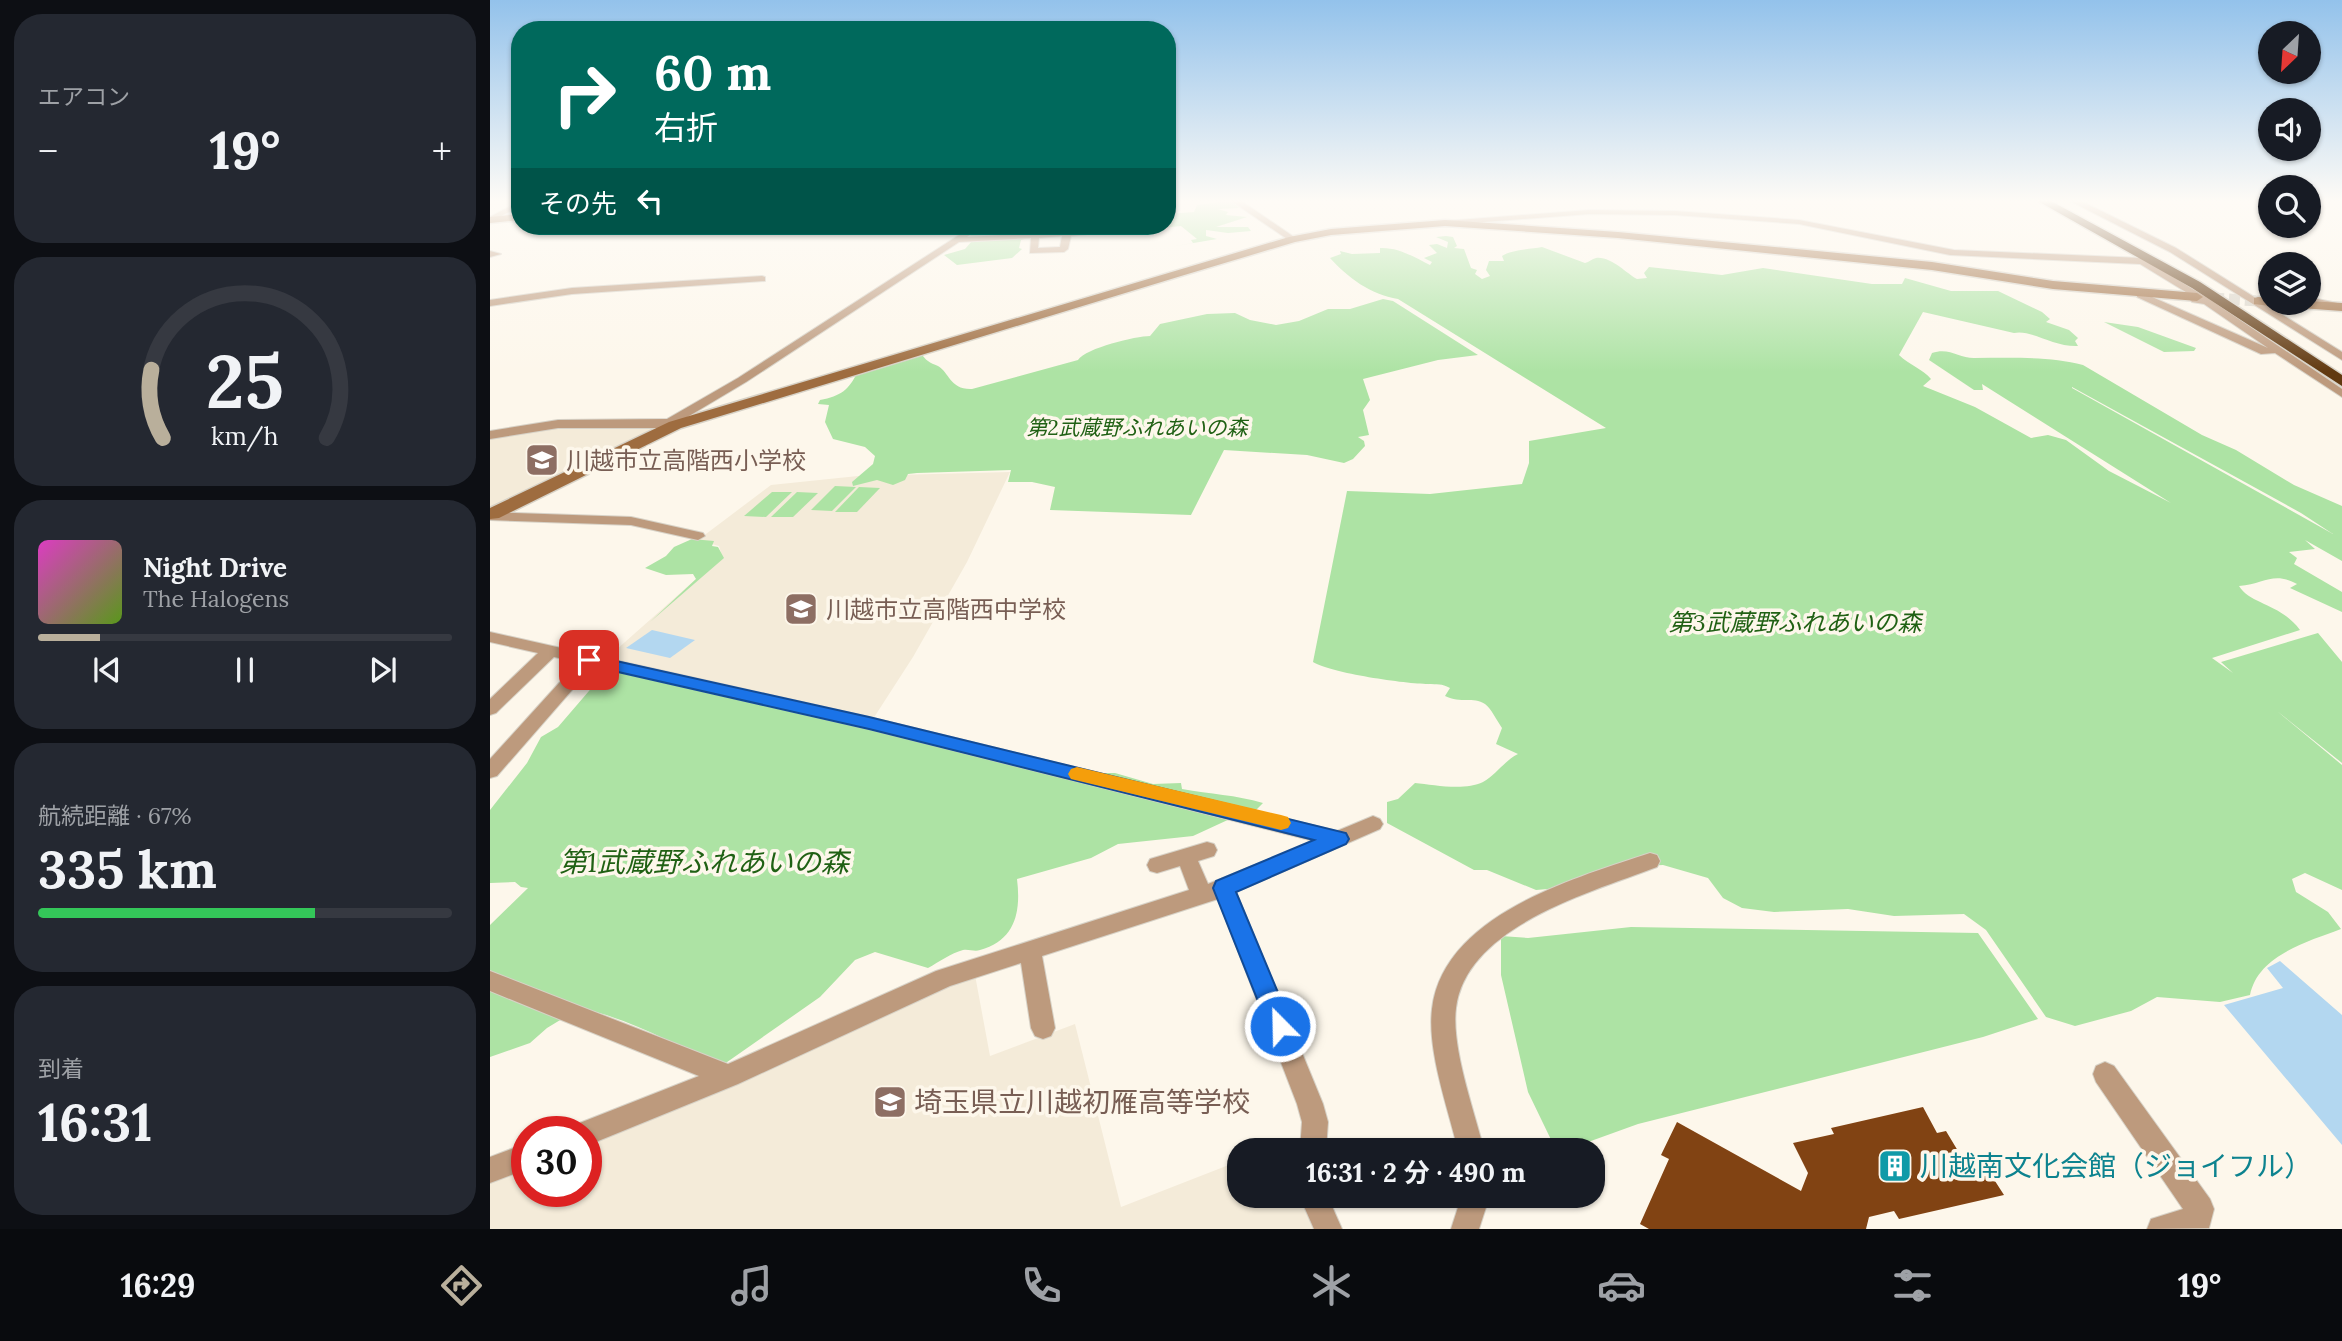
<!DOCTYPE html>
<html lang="ja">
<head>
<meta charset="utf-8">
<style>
	:root { --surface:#171b24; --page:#242831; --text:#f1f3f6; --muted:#9ea1a6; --line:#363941; --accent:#b9af9b }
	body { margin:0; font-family:Lora,"Noto Sans JP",serif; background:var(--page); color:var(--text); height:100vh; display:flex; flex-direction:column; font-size:26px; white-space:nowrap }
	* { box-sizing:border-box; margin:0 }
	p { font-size:23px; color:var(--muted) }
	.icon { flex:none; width:38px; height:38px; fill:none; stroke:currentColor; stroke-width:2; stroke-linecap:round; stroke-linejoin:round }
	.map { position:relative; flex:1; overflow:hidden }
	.sheet { display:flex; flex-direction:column; gap:14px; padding:14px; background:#0d0f14; width:490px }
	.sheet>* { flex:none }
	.guide { position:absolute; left:21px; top:21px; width:665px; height:214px; border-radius:28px; box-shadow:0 2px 5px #0004; background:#00695c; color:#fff; overflow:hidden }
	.needle { width:46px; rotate:205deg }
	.controls { position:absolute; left:1768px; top:21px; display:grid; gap:14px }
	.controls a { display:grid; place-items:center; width:63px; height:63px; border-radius:50%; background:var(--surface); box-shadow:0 2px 5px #0004; font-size:35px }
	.speed { position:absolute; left:21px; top:1116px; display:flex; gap:14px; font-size:35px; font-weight:700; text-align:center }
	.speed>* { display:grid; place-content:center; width:91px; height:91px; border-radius:50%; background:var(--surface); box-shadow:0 2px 5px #0004; line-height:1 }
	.speed .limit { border:10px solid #d22; background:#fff; color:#111 }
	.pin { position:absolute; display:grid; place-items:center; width:60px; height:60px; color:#fff; margin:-30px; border-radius:14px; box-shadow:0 4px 10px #0006 }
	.me { position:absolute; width:77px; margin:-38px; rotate:337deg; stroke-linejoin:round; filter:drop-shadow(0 0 5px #0008) }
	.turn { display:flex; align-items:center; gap:24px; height:147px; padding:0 28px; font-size:32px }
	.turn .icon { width:91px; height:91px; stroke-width:2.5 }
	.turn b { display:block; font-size:49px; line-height:60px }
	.then { display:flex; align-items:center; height:66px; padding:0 28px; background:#0003; gap:14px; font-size:26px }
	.big { font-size:52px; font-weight:700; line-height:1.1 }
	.sheet .widget { flex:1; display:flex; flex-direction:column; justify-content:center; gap:10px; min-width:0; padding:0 24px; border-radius:28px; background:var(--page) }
	.sheet .dial { align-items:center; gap:0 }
	.dial svg { height:182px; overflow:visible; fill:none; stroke:var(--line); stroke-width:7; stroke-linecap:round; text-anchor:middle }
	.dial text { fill:var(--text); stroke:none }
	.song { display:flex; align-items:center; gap:21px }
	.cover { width:84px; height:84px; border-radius:10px; background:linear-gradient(135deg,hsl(310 70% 55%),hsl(90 70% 35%)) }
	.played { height:7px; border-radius:4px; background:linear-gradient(90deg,var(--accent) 15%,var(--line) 15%) }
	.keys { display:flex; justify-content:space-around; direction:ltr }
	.heat { display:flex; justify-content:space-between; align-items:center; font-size:38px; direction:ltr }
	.charge { height:10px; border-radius:5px; background:linear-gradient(90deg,#34c759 67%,var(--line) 0) }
	.trip { position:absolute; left:737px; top:1138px; width:378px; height:70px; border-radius:28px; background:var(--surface); box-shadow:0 2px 5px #0004; font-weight:700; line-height:70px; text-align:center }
	.dock { display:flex; height:112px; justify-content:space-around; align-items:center; background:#090b0e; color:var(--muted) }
	.dock .icon { width:49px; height:49px }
	.dock .selected { color:var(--accent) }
	.dock b { font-size:32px; color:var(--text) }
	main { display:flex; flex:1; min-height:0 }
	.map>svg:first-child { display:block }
	.built { fill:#f4ebd9 }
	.green { fill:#ade3a4; fill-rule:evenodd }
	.water { fill:#b3d7f0 }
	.building { fill:#814313 }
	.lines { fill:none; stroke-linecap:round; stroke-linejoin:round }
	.secondary-tunnel { stroke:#d9d4c9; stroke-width:11; stroke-dasharray:11 5; stroke-linecap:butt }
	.street-casing { stroke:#d7d2c7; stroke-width:2 }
	.secondary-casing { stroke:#d7d2c7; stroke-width:3 }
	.highway-casing { stroke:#d7d2c7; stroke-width:3 }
	.street { fill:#bd9a7d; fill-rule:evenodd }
	.secondary { fill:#9e6c3f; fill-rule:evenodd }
	.highway { fill:#613910; fill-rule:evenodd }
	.route { fill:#1a73e8; stroke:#114b97; stroke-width:2 }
	.slow { fill:#f59e0b }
	.labels { text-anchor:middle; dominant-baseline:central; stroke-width:7; stroke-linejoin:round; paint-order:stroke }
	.far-park-label { font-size:21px; font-style:italic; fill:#206114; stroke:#fdf7eb }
	.education-label { font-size:24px; fill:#785e54; stroke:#fdf7eb; text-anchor:start }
	.park-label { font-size:24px; font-style:italic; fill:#206114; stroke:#fdf7eb }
	.near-park-label { font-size:28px; font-style:italic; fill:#206114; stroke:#fdf7eb }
	.near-education-label { font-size:28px; fill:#785e54; stroke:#fdf7eb; text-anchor:start }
	.near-culture-label { font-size:28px; fill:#0d838f; stroke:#fdf7eb; text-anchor:start }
</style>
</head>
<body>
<main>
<section class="sheet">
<div class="widget"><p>エアコン</p>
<div class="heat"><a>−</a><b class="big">19°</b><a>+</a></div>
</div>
<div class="widget dial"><svg viewBox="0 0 100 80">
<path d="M14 69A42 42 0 1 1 86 69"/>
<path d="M14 69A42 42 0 0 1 9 39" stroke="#b9af9b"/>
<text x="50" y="56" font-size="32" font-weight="700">25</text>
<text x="50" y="72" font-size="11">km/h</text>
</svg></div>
<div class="widget">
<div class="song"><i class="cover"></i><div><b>Night Drive</b><p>The Halogens</p></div></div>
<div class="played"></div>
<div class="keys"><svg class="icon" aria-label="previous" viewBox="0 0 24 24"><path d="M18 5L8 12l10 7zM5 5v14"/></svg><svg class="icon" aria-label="pause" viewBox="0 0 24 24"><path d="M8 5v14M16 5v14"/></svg><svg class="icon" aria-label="next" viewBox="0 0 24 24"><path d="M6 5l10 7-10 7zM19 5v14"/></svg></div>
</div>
<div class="widget"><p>航続距離 · 67%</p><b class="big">335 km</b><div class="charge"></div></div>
<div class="widget"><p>到着</p><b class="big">16:31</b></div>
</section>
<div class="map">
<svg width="1852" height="1229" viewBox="0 0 1852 1229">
	<rect width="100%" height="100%" fill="#fdf7eb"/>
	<!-- built -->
	<g class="built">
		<path d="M172 426 0 509V437L64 427Z"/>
		<path d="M520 472 477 562 423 657 383 719 117 658 232 556 229 546 208 540 281 485 368 476Z"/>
		<path d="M485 975 500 1056 585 1024 631 1207 749 1161V1195H812L828 1229H0V1179L37 1164V1192H96V1141Z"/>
	</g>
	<!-- green -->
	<g class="green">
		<path d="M741 201 749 208 728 209 738 212 736 215 757 217 726 227H758L761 231 738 233 716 230V236L727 239 674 248 703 243 701 240 707 239 691 226 629 232 598 227 677 226V214L704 212 707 205Z"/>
		<path d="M557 226 550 234 531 240 529 248 532 249 522 258 467 265 454 255 475 249 482 241 475 239 495 226Z"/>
		<path d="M956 236 963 237 967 246 964 248 974 249 981 268 987 270 985 274 992 279 1000 276 996 270 999 261H1014L1012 256C1021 250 1041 249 1052 247L1095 263C1099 262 1102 259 1106 258 1121 256 1137 274 1147 279L1157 278 1154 273 1159 267 1232 275 1273 268 1382 284H1412L1415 278 1461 291H1508L1552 312 1560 319 1556 322 1579 330 1588 338 1585 341 1588 346C1563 347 1541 329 1524 333L1433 312 1409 355C1419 365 1433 369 1441 379L1433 386 1485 407 1541 438 1558 435 1576 440 1619 471 1681 503 1492 384 1493 390H1484L1439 360 1442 353C1459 347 1469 358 1484 358 1519 358 1559 356 1593 365L1712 435 1746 450 1804 485 1852 506V561L1815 540 1825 549 1799 552 1807 558 1804 564 1852 592V612L1800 588 1807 584C1783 571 1775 584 1749 586 1761 605 1790 603 1810 630L1722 658 1743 673 1731 662 1828 633 1852 662V763L1787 711 1852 765V890L1815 873 1802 879 1806 892 1838 912 1851 929C1817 942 1768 955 1760 995L1730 1002 1667 997 1641 1011 1585 1026 1556 1017 1496 930 1474 914 1404 916 1358 909 1284 912 1252 908 1233 898 1218 878 1173 865 1121 868 1069 888 1046 890 997 870H984L897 823V802L908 799 925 783C944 785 975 791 993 782 1006 775 1014 761 1028 754L1006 744 1012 728C1007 721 1001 708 995 704 983 696 971 704 955 696L960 688C951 683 948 685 938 684 917 684 840 673 823 662L857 491 940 494 1032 484 1039 463V441L1116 428 908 299C881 295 857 277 840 258L851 254 850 251 862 254 890 253V248C908 247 924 257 940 265L942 262 934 258 947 253 939 245 947 244 957 248 958 242 946 237ZM1582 387 1811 513 1843 534 1582 388Z"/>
		<path d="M893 299 903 301 988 355 948 360 873 379 880 400 873 410 879 435 868 437 874 441 875 446 863 459 854 463 817 455 734 450 701 515 560 510 565 487 542 482H518L521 470 427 473 418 474 415 480 403 485 387 480 363 486 362 482 383 464 385 456 375 447 343 439 335 422 339 405 328 404 330 400C351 396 359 390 368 371L431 353C435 360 440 363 448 366 459 372 460 390 482 389L588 360C596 348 646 336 660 336L670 324 717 314 745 313 760 320 786 325 809 321 838 309H860Z"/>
		<path d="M1614 322 1648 327 1706 348 1704 351 1674 352Z"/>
		<path d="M345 486 366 487 342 511 321 510Z"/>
		<path d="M369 487 390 488 367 512H345Z"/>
		<path d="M282 492H302L276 517 254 516Z"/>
		<path d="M307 492 328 493 303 517H281Z"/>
		<path d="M202 539 224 541 222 546 228 547 234 558 160 622 206 579 203 574 176 575 155 568 176 556 184 547Z"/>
		<path d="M127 669 595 773H625L663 784 691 783 692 789C720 794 746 795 773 803L763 813 742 818 703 836 628 844 601 858 527 879C531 911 526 940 490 950 485 952 479 949 473 950 461 953 449 962 438 968L385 952 365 960 330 997 230 1067C185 1044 140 1019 90 1008L57 1028 40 1043 0 1057V925L38 888 31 887 25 882 0 883V810L37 763 51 737 68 727 117 670Z"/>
		<path d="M1141 927 1488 933 1548 1019 1493 1037 1148 1124 1076 1150H1066L1038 1092 1011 975V936L1038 938Z"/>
	</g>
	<!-- water -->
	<g class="water">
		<path d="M162 630 205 640 180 658 136 648Z"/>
		<path d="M1790 961 1852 1015V1145L1734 1005 1793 988 1777 968Z"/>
	</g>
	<!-- building -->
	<path class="building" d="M1433 1107 1447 1133 1456 1131 1471 1156 1487 1153 1514 1195 1409 1219 1404 1211 1379 1217 1376 1229H1159L1150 1224 1179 1159 1171 1155 1187 1122 1311 1191 1318 1173 1303 1143 1344 1134 1341 1128Z"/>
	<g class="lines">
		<!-- secondary-tunnel -->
		<path class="secondary-tunnel" d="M1707 297 1768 301"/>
		<defs>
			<g id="street">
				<path d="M740 200H750L807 239 800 241Z"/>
				<path d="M1578 200H1589L1686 248 1852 352V360L1680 252Z"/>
				<path d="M30 201V206L0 222V217Z"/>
				<path d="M1099 210 1185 211 1309 220 1464 250 1652 258 1719 299 1852 389V397L1785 353 1771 354 1647 297V293H1653L1778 348 1714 304 1702 302 1700 300 1704 297 1650 264 1460 255 1309 224 1185 215 1099 214 955 225 951 223 955 221Z"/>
				<path d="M483 226H492L477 237 618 229 622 231 581 236 578 249 574 252 540 253 541 238 469 242 256 382 189 422 191 425 189 428H68L0 439V431L68 420 177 419 248 378ZM572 236 570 247 548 248 549 238Z"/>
				<path d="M0 251 11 254 0 257Z"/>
				<path d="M272 276 275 277V281L82 294 0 306V300L82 288Z"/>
				<path d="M1818 297 1852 304V310L1818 303Z"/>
				<path d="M0 512 141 517 213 533 215 536 208 540 141 525 0 520Z"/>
				<path d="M0 632 379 717 847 831 883 816 890 819 893 824 890 829 746 892 833 1104 838 1122 836 1150H810L812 1122 807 1104 728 899 552 956 565 1028 561 1036 553 1039 545 1036 541 1028 531 963 460 986 248 1084 96 1146V1132H83L87 1124 209 1076 0 991V971L238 1064 446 971 699 890 690 866 667 873 660 871 657 865 660 859 717 842 724 844 727 850 724 856 708 861 718 884 824 841 379 729 103 666 7 776 0 778V759L88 662 64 657 6 713 0 715V699L48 653 0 642Z"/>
				<path d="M1160 853 1167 855 1170 861 1167 867C1102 892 976 926 966 1008 961 1047 984 1110 994 1150H968C958 1108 937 1051 942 1009 953 915 1085 878 1160 853Z"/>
				<path d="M1615 1062 1624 1066 1720 1199 1724 1209 1719 1228 1657 1229 1661 1219 1693 1209 1606 1082 1603 1074 1606 1066Z"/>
				<path d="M37 1143V1169L0 1183V1157Z"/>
				<path d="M809 1195H837L852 1229H824Z"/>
				<path d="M972 1195H1000L989 1229H961Z"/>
			</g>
			<g id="secondary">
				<path d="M30 214V220L0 223V217Z"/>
				<path d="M955 220 1128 232 1442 262 1563 281 1707 293 1713 297 1707 301 1563 289 1442 270 1128 238 955 226 841 235 805 242 691 276 191 428 9 518 0 519V508L179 422 799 237 841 229Z"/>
				<path d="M1768 297 1780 298V303H1786L1780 306 1764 304V298Z"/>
				<path d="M1818 301 1852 303V311L1795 307 1789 303Z"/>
			</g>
			<path id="highway" d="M1546 200H1559L1710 282 1852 375V386L1702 288Z"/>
		</defs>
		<!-- street casing -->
		<use href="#street" class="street-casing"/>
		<!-- secondary casing -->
		<use href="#secondary" class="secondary-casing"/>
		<!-- highway casing -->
		<use href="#highway" class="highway-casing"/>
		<!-- street -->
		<use href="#street" class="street"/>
		<!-- secondary -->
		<use href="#secondary" class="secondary"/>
		<!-- highway -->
		<use href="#highway" class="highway"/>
	</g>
	<!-- sky -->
	<linearGradient id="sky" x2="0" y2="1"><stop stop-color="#93c2eb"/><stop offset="0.54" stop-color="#fefbf6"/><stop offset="1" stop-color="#fefbf6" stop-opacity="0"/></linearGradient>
	<rect width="1852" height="372" fill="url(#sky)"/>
	<!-- route -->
	<path class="route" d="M99 655 379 717 856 833 859 839 856 844 746 892 802 1026 799 1034 790 1037 781 1034 723 888 726 881 824 840 379 729 93 664 90 660 93 657Z"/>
	<!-- slow -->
	<path class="slow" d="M587 767 791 815 798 817 801 823 798 828 791 830 581 779 578 774 581 769Z"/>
	<!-- icons -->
	<defs>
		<symbol id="school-square" viewBox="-11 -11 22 22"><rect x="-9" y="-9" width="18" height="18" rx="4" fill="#8d6e63" stroke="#fdf7eb"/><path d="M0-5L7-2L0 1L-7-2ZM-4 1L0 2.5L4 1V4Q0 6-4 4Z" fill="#fff"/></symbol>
		<symbol id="building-square" viewBox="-11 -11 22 22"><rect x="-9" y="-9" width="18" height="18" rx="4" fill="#0f9aa8" stroke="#fdf7eb"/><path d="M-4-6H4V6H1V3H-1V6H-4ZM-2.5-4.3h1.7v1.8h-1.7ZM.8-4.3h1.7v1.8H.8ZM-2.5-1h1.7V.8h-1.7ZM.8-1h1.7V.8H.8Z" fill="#fff"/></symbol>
	</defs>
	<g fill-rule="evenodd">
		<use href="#school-square" x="33" y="441" width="38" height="38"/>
		<use href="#school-square" x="292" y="590" width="38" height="38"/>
		<use href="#school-square" x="381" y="1083" width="38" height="38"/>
		<use href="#building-square" x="1386" y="1147" width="38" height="38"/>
	</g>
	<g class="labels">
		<!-- far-park labels -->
		<g class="far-park-label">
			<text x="647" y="427">第2武蔵野ふれあいの森</text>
		</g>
		<!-- education labels -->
		<g class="education-label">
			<text x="76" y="460">川越市立高階西小学校</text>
			<text x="336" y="609">川越市立高階西中学校</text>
		</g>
		<!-- park labels -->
		<g class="park-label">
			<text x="1305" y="622">第3武蔵野ふれあいの森</text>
		</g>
		<!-- near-park labels -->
		<g class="near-park-label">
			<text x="214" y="862">第1武蔵野ふれあいの森</text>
		</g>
		<!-- near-education labels -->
		<g class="near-education-label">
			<text x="424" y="1102">埼玉県立川越初雁高等学校</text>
		</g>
		<!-- near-culture labels -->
		<g class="near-culture-label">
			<text x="1430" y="1166">川越南文化会館（ジョイフル）</text>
		</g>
	</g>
</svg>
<div class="controls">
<a><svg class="needle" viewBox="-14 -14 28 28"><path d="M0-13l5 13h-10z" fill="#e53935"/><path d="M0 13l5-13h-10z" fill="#9ea1a6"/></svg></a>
<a><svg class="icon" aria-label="sound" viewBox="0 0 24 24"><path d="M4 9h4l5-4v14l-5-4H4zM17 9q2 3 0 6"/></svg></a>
<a><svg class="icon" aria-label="search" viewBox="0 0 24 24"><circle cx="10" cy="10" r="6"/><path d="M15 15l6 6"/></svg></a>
<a><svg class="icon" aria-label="layers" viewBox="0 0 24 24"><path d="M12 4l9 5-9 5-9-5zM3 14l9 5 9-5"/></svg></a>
</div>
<div class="speed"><div class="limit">30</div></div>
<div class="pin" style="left:99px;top:660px;background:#d93025"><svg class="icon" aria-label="arrive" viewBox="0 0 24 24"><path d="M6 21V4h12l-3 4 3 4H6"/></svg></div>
<svg class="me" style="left:790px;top:1026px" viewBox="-20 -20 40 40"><circle r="17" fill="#1a73e8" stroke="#fff" stroke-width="3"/><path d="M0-11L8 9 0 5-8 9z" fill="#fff"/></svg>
<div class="trip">16:31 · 2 分 · 490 m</div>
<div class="guide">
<div class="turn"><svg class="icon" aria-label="right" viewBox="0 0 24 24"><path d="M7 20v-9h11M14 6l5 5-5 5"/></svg><div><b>60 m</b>右折</div></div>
<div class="then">その先<svg class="icon" aria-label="left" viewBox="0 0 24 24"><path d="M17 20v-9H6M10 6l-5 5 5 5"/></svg></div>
</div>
</div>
</main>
<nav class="dock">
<b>16:29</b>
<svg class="icon selected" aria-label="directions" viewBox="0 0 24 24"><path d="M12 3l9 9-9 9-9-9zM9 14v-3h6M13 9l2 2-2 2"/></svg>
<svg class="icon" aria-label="music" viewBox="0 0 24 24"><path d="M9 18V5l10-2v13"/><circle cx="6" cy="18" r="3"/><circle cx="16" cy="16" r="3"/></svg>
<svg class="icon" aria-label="phone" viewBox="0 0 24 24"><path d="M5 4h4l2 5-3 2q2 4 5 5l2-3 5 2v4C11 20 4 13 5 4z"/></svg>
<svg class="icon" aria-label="climate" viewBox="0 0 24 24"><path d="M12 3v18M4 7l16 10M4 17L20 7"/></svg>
<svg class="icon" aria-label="car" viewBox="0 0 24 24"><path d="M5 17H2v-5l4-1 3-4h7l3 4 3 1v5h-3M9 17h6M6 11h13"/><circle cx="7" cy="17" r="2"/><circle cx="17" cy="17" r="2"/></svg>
<svg class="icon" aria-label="filters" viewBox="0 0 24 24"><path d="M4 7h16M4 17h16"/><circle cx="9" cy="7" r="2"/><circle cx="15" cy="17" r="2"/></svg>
<b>19°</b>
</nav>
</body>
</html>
